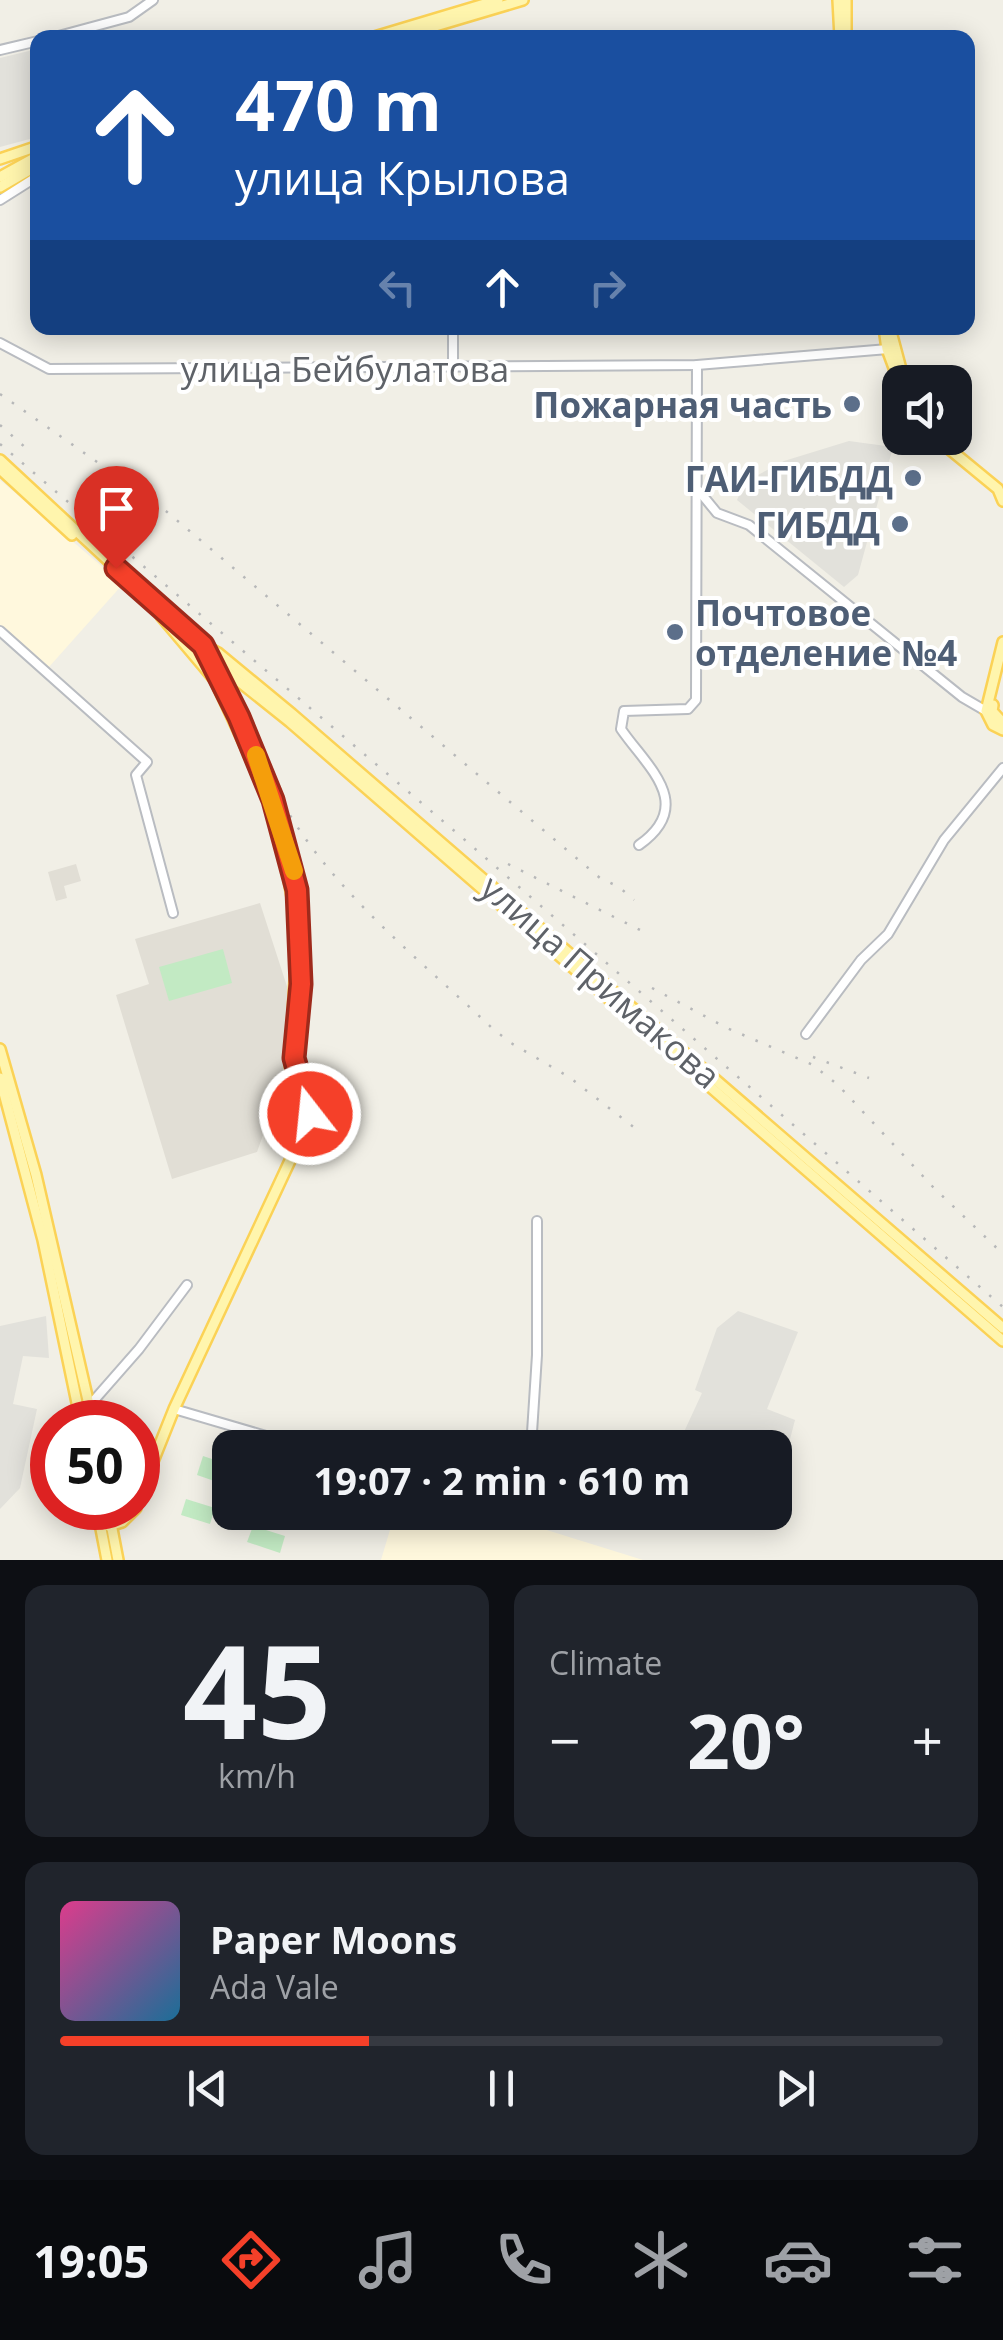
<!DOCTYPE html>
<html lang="en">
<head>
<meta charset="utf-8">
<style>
	:root { --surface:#171b24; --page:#20242c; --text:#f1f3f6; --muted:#9ea1a6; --line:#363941; --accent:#f54029 }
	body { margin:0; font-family:"Open Sans",sans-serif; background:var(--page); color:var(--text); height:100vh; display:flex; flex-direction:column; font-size:38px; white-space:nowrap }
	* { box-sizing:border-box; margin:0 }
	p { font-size:32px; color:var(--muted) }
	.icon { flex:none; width:55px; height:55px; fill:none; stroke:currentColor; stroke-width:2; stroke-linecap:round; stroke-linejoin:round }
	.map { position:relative; height:1560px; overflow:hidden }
	.sheet { display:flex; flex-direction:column; gap:25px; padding:25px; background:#0d0f14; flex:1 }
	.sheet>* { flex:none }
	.guide { position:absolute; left:30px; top:30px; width:945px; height:305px; border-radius:20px; box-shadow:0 5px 25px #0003; background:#1a4fa0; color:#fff; overflow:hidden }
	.fabs { position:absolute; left:882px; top:365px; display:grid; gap:20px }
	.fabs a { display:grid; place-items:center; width:90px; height:90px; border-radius:20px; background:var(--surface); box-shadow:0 5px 25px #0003; font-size:50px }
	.speed { position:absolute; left:30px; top:1400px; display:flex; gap:20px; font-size:50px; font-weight:700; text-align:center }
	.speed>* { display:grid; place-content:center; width:130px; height:130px; border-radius:50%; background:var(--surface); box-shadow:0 5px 25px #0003; line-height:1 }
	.speed .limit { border:15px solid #d22; background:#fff; color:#111 }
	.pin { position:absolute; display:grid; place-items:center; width:85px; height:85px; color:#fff; margin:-102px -42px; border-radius:50% 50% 50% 0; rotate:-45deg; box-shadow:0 0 10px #0007 }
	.pin .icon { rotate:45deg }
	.me { position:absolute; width:110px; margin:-55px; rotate:344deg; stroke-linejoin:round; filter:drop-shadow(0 0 8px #0008) }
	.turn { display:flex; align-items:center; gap:35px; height:210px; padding:0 40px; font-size:45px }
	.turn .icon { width:130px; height:130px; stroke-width:2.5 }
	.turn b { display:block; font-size:70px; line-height:85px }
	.lanes { display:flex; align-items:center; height:95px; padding:0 40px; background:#0003; justify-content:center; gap:50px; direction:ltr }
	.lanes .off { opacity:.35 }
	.big { font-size:75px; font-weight:700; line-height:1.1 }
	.sheet .widget { flex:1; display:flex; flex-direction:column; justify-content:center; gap:15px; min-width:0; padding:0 35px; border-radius:20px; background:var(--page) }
	.sheet .dial { align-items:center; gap:0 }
	.dial b { font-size:130px; line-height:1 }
	.song { display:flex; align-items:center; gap:30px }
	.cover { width:120px; height:120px; border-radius:15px; background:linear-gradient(135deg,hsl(330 70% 55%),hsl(200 70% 35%)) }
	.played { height:10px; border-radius:5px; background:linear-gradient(90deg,var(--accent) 35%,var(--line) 35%) }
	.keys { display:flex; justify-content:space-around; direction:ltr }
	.heat { display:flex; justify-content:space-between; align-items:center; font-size:55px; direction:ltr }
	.sheet .tiles { flex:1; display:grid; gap:25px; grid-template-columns:1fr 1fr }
	.widget:last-child { grid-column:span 2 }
	.trip { position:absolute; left:212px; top:1430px; width:580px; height:100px; border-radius:20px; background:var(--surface); box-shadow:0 5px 25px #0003; font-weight:700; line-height:100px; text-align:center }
	.tabs { display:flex; height:160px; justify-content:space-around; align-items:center; background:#090b0e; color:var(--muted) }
	.tabs .icon { width:70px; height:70px }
	.tabs .on { color:var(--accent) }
	.tabs b { font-size:45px; color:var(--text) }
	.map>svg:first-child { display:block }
	.commercial { fill:#fff8dd }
	.industrial { fill:#e2e1db }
	.education { fill:#e1ded5 }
	.green { fill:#c2eac3 }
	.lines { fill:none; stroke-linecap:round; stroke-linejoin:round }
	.minor-casing { stroke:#b9bcc1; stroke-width:12 }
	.major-casing { stroke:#fbd256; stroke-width:14 }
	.minor { stroke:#fff; stroke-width:8 }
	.major { stroke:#fff5ad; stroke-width:9 }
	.rail { stroke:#b7b8b9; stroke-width:2.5; stroke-dasharray:2.5 12; stroke-linecap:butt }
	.route-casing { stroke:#9f2a1b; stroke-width:25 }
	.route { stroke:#f54029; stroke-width:18 }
	.slow { stroke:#f59e0b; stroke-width:18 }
	.service-dot { fill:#5c6f8a; stroke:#fff; stroke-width:4 }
	.labels { text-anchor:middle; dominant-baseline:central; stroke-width:8; stroke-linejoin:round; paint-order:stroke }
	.street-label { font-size:35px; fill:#5e6268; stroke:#fff }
	.service-label { font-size:35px; font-weight:bold; fill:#4e5e75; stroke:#fff; text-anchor:end }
</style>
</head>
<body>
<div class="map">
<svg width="1003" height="1560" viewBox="0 0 1003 1560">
	<rect width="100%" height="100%" fill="#f1efe6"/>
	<!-- commercial -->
	<g class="commercial">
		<path d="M0 480 123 584 49 667 0 625Z"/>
		<path d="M395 1513H492L643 1560H381Z"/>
	</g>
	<!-- industrial -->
	<g class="industrial">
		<path d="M37 49V137L0 147V58Z"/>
		<path d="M849 441 893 447 858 575 844 587 737 500 745 482 784 461Z"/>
		<path d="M738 1311 798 1332 767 1409 795 1420 775 1497V1448L677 1447 702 1393 695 1390 717 1328Z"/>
		<path d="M46 1316 49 1358 23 1356 13 1404 37 1409 20 1488 0 1509V1326Z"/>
		<path d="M709 1513 772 1512V1513L768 1529Z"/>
	</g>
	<!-- education -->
	<g class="education">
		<path d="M76 864 81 881 64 886 67 898 56 901 48 872Z"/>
		<path d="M260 903 293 1005 289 1062 257 1152 172 1179 116 995 149 984 135 939Z"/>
	</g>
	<!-- green -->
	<g class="green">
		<path d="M223 949 232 983 169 1001 159 967Z"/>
		<path d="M203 1456 227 1464 220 1483 197 1475Z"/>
		<path d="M186 1499 215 1508 210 1524 181 1515Z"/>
		<path d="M253 1526 285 1536 280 1553 247 1542Z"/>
	</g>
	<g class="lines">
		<defs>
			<g id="minor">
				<path d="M51 38 129 17 153 0"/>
				<path d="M0 50 38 41"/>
				<path d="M0 200 38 176"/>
				<path d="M453 328V367"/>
				<path d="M0 343 49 369 697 365 888 349"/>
				<path d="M699 491 717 513 749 525 962 697 986 711"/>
				<path d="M0 631 147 762 136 775 173 913"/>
				<path d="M639 845C697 804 646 766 621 729L624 711 688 709 696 700 697 365"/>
				<path d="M806 1034 861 960 888 934 944 840 1003 768"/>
				<path d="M89 1406 139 1349 187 1285"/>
				<path d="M174 1409 307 1448"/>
				<path d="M531 1448 537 1355V1221"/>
				<path d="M516 1512H526"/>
			</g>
			<g id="major">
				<path d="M838 0 840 38"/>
				<path d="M846 0V38"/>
				<path d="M371 38 498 0"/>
				<path d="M395 38 523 0"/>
				<path d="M0 159 38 146"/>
				<path d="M0 177 38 156"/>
				<path d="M0 187 38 165"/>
				<path d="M884 328 887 349 900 384"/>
				<path d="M890 328 902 373"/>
				<path d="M936 438 998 489 1003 501"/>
				<path d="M0 460 195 641 218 653 292 714 1003 1328"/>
				<path d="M0 469 72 535"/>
				<path d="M1003 642 986 711 993 725 1003 730"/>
				<path d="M195 653 211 659 290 722 1003 1341"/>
				<path d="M993 705 992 711 1003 723"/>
				<path d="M247 734 264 776"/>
				<path d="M0 1049 36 1175 93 1422"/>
				<path d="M0 1078 43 1240 81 1422"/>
				<path d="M303 1089 310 1114 309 1128"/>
				<path d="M138 1499 174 1409 302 1135 304 1119 290 1065 298 930 282 841 271 802 215 680 161 616"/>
				<path d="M97 1508 107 1560"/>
				<path d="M108 1508 118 1560"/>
				<path d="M109 1526 122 1522 136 1508"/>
			</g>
		</defs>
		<!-- minor casing -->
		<use href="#minor" class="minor-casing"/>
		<!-- major casing -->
		<use href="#major" class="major-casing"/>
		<!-- minor -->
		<use href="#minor" class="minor"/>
		<!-- major -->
		<use href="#major" class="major"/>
		<!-- rail -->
		<g class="rail">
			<path d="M0 394 160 506 600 878 619 887 634 900"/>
			<path d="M0 425 27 449"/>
			<path d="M0 444 458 834 1003 1307"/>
			<path d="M170 605C234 680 287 789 302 888 307 918 306 950 307 980"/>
			<path d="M276 790C323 884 417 957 492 1028L511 1043 569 1077 640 1132"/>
			<path d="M508 864 642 931"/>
			<path d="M652 988 727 1028 813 1065 838 1085 933 1187 1003 1254"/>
			<path d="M813 1057 869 1078"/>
		</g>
	</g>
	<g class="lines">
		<defs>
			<path id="route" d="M116 568 203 645 239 717 273 800 297 890 301 984 294 1058 310 1114"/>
		</defs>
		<!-- route casing -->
		<use href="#route" class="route-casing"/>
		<!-- route -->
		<use href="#route" class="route"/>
		<!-- slow -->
		<path class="slow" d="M256 755 294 871"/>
	</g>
	<!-- markers -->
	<g class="service-dot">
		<circle cx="852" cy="404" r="10"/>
		<circle cx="913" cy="478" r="10"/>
		<circle cx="900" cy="524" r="10"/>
		<circle cx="675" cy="632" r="10"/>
	</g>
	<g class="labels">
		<!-- street labels -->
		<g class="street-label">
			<text x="345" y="368">улица Бейбулатова</text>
			<text transform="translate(601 981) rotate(41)">улица Примакова</text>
		</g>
		<!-- service labels -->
		<g class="service-label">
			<text x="832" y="404">Пожарная часть</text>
			<text x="893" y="478">ГАИ-ГИБДД</text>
			<text x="880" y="524">ГИБДД</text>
			<text x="695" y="612" text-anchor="start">Почтовое<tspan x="695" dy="40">отделение №4</tspan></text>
		</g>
	</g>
</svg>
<div class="fabs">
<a><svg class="icon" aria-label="sound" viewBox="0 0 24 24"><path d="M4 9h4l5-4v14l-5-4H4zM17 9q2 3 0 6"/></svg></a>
</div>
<div class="speed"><div class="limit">50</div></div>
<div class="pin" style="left:116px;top:568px;background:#d93025"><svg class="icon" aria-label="arrive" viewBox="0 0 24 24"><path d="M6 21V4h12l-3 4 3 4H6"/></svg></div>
<svg class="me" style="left:310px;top:1114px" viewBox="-20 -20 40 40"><circle r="17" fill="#f54029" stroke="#fff" stroke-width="3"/><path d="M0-11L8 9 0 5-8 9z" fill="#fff"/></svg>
<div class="trip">19:07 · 2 min · 610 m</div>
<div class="guide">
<div class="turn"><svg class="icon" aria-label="ahead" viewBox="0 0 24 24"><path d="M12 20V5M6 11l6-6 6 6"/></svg><div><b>470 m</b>улица Крылова</div></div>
<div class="lanes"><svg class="icon off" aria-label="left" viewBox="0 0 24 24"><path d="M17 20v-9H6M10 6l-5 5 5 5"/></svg><svg class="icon" aria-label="ahead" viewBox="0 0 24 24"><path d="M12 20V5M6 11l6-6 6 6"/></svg><svg class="icon off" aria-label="right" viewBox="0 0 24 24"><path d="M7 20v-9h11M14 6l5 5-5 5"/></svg></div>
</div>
</div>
<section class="sheet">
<div class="tiles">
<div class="widget dial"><b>45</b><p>km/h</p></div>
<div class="widget"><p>Climate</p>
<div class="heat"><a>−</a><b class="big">20°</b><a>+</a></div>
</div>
<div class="widget">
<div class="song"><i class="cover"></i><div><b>Paper Moons</b><p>Ada Vale</p></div></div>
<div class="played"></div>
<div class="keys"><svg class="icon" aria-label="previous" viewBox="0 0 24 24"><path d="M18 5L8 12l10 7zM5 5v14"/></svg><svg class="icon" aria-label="pause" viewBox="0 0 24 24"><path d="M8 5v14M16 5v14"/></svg><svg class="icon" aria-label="next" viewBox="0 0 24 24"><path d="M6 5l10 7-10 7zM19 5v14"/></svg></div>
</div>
</div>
</section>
<nav class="tabs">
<b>19:05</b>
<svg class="icon on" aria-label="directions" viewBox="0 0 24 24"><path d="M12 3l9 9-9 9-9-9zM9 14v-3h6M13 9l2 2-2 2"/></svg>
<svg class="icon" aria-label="music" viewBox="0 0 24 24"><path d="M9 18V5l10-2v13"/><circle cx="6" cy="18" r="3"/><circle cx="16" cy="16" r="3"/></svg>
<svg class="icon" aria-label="phone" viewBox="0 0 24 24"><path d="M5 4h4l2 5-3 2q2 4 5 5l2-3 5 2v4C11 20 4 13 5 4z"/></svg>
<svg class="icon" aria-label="climate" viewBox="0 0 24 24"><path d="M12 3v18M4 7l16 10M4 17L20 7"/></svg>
<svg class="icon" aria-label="car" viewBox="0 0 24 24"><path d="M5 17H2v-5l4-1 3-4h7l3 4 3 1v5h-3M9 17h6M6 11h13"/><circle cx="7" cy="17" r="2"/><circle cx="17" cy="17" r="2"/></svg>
<svg class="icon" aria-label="filters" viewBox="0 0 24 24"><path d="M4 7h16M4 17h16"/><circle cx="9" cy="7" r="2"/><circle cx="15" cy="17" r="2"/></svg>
</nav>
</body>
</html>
